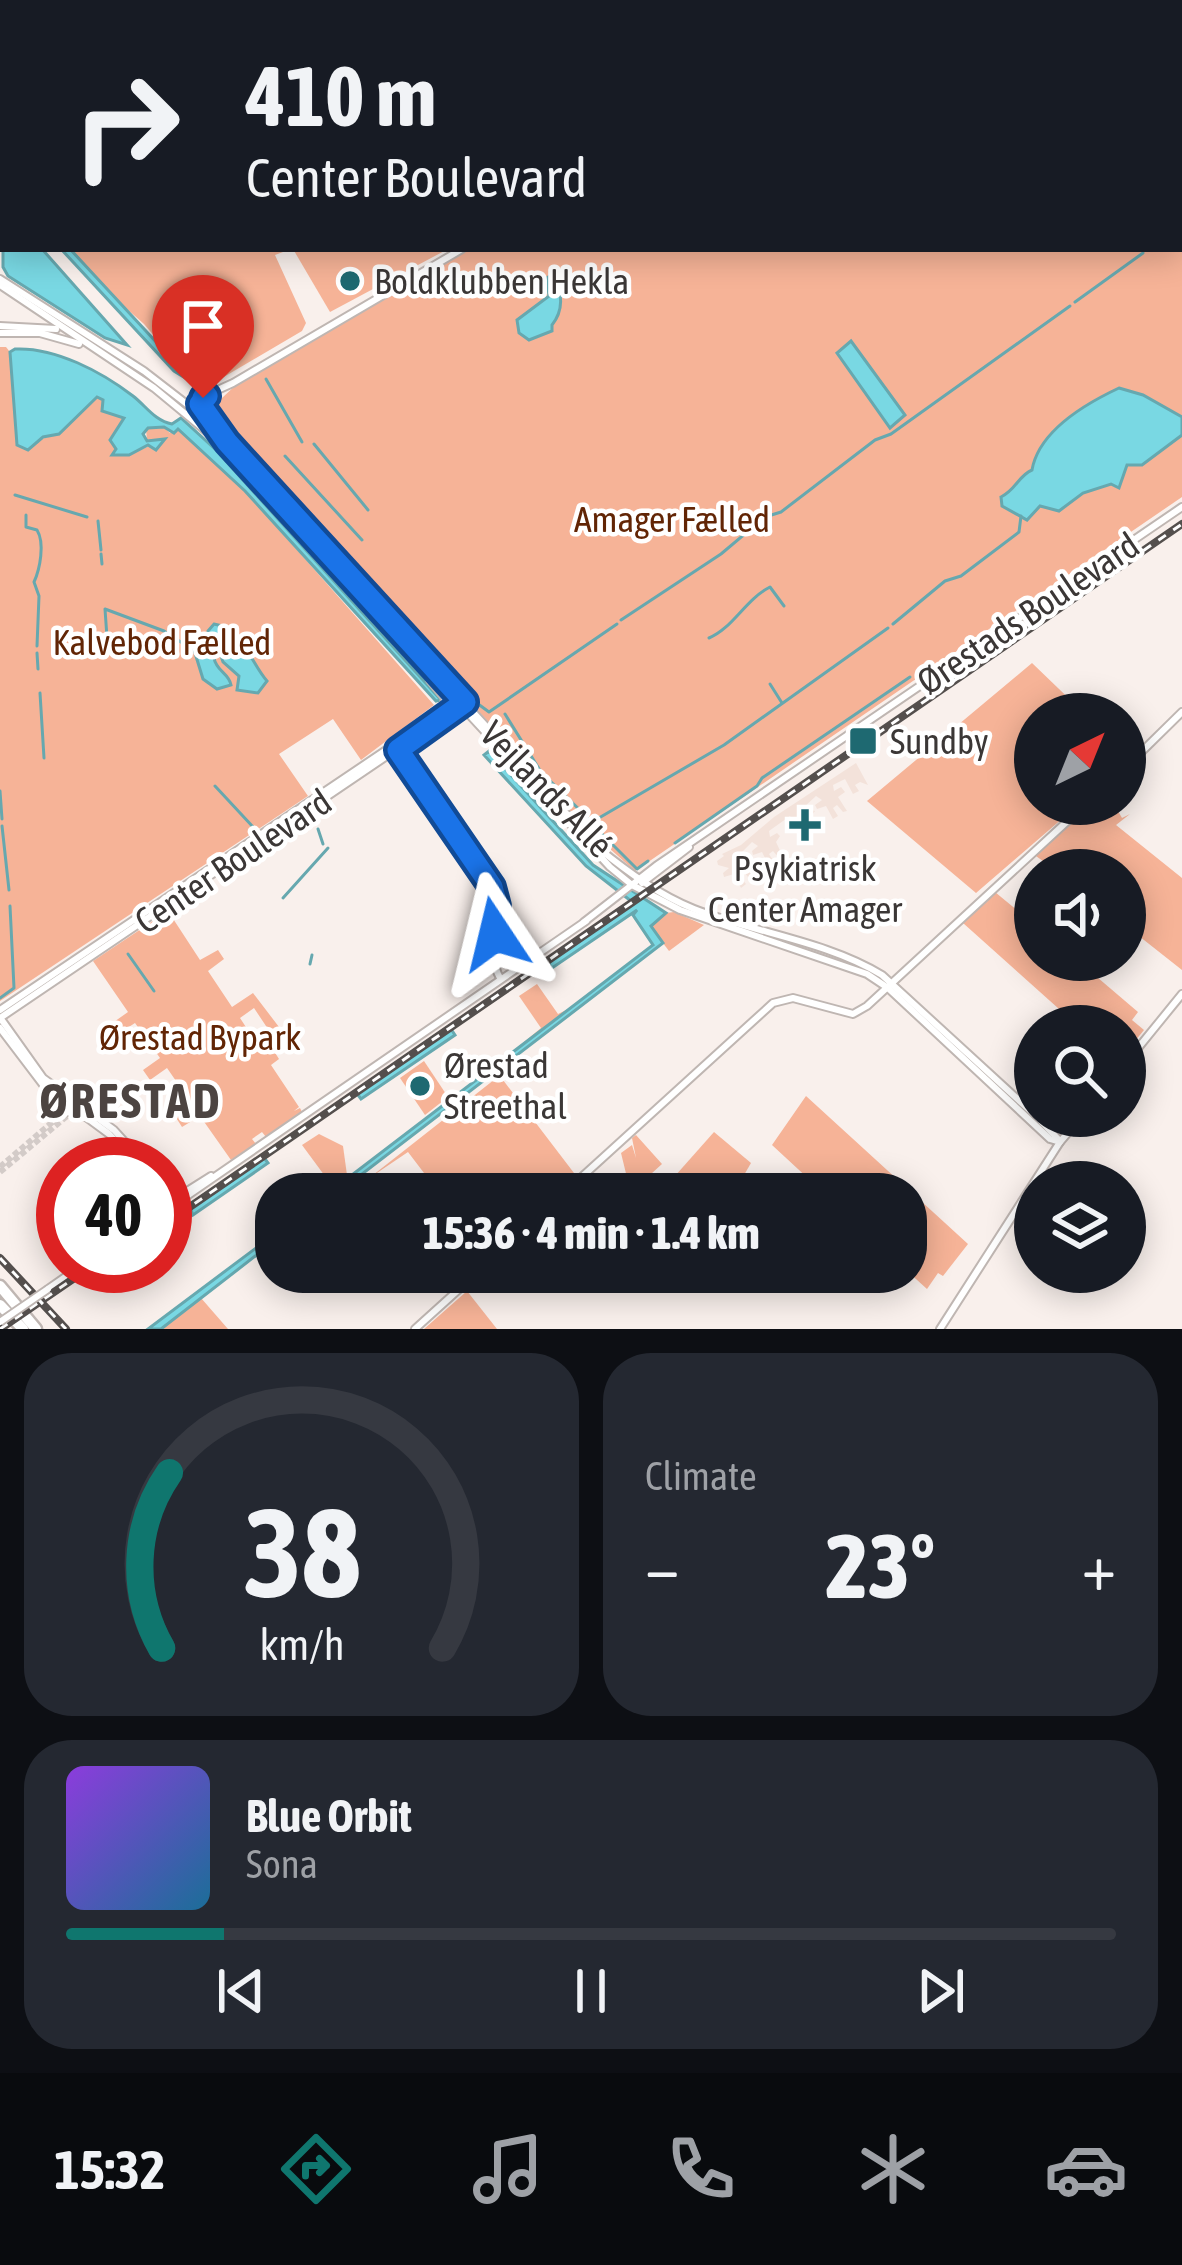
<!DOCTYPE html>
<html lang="en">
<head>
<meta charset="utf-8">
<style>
	:root { --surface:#171b24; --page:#242831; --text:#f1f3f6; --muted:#9ea1a6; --line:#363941; --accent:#0f766e }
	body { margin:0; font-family:"Asap Condensed",sans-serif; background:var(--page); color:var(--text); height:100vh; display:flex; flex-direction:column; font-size:45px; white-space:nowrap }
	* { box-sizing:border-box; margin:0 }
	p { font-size:39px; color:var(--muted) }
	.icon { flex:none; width:66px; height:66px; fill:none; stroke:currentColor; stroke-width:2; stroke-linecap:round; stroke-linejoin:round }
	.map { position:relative; height:1329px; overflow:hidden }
	.details { display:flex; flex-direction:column; gap:24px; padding:24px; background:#0d0f14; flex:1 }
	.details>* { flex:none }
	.hud { position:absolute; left:0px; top:0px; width:1182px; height:252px; box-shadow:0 6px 30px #0003; background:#171b24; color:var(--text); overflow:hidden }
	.needle { width:78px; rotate:43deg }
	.fabs { position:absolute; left:1014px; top:693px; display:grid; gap:24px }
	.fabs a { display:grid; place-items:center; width:132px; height:132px; border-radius:50%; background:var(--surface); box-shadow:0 6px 30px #0003; font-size:60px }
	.speed { position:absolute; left:36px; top:1137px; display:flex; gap:24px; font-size:60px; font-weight:700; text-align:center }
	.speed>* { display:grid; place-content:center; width:156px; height:156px; border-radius:50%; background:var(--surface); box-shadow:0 6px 30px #0003; line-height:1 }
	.speed .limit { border:18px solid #d22; background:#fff; color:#111 }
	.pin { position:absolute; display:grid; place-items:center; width:102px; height:102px; color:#fff; margin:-123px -51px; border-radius:50% 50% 50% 0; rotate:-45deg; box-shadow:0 0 12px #0007 }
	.pin .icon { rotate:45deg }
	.me { position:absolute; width:132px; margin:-66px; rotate:350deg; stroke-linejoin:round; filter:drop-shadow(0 0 9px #0008) }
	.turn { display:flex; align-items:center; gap:42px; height:252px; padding:0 48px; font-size:54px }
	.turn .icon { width:156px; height:156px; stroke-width:2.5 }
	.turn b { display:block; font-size:84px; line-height:102px }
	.big { font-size:90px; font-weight:800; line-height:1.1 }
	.details .widget { flex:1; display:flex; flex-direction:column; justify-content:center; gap:18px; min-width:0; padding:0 42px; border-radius:48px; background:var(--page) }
	.details .dial { align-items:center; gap:0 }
	.dial svg { height:312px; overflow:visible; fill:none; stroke:var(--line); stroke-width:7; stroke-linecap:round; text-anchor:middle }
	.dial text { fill:var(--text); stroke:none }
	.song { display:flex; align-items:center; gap:36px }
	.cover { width:144px; height:144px; border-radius:18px; background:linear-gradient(135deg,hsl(270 70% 55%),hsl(200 70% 35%)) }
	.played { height:12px; border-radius:6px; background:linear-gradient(90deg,var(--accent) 15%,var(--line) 15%) }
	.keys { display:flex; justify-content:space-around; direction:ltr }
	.heat { display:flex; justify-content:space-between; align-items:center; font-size:66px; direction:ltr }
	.details .tiles { flex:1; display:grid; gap:24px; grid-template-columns:1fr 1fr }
	.widget:last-child { grid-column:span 2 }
	.trip { position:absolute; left:255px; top:1173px; width:672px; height:120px; border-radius:48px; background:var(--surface); box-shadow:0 6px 30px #0003; font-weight:800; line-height:120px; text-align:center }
	.tabs { display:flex; height:192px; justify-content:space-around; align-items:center; background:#090b0e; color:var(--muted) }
	.tabs .icon { width:84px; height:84px }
	.tabs .active { color:var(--accent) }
	.tabs b { font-size:54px; color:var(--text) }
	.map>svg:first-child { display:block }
	.built { fill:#f3e2da }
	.green { fill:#f6b397 }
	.water { fill:#79d8e3; stroke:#66a8af; stroke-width:3 }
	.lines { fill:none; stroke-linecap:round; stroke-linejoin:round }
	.stream { stroke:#66a8af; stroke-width:3 }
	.tertiary-tunnel { stroke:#d3cbc8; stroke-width:6; stroke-dasharray:6 3; stroke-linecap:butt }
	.tertiary-casing { stroke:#bfb6b2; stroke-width:10 }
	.motorway-casing { stroke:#bfb6b2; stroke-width:15 }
	.tertiary { stroke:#fff; stroke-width:6 }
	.motorway { stroke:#fff; stroke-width:10 }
	.rail-casing { stroke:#544f4d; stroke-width:8 }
	.rail { stroke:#fff; stroke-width:3; stroke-dasharray:9; stroke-linecap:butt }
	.tertiary-bridge-casing { stroke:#bfb6b2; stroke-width:10; stroke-linecap:butt }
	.tertiary-bridge { stroke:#fff; stroke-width:6 }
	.route-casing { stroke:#114b97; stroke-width:30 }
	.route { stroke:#1a73e8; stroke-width:21 }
	.poi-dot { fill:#1e6971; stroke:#fff; stroke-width:4.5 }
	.labels { text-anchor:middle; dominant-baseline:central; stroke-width:9; stroke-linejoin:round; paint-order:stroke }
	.poi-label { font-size:36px; fill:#3b3736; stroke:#fff; text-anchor:start }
	.park-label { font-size:36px; fill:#622505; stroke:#fff }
	.street-label { font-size:36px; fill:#3b3736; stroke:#fff }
	.district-label { font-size:48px; font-weight:bold; letter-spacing:3px; fill:#4c4441; stroke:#fff }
</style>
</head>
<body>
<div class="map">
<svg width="1182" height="1329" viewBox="0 0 1182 1329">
	<rect width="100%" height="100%" fill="#f9f0ec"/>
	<!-- built -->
	<path class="built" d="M856 763 868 785 860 782 855 785 859 791 853 794 845 779 833 785 834 791 841 787 845 792 838 797 847 811 843 812 837 805 833 808 838 816 833 819 826 806 817 809 815 805 822 800 816 796 803 808 815 811 810 818 817 830 814 832 808 826 804 829 808 835 803 839 790 816 769 831 770 837 777 833 780 836 776 842 783 857 779 858 773 851 769 854 774 862 769 866 762 852 753 855 752 851 758 846 752 842 740 854 742 860 749 855 752 858 746 866 755 879 751 881 745 873 740 877 746 884 741 888 734 874 724 877 723 873 729 868 718 865 717 861 724 856 722 854 741 845 774 817Z"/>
	<!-- green -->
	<g class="green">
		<path d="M339 0H736L332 3Z"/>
		<path d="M815 0H1182V497L635 871 575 818 208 411 237 384 469 249H1179V3H813Z"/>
		<path d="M71 249H291L275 255 306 323 302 331 217 381 209 379 196 385 144 324 101 286Z"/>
		<path d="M293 249H448L330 312Z"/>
		<path d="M0 347H6L10 352 38 440 58 434 97 397 103 400V411L124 418 129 455 163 440 147 441 146 429 164 427 170 433 177 428 245 491 434 705 361 760 333 719 279 754 308 796 0 1001Z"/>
		<path d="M1032 663 1085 714H1035V804H1047L1063 818 976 893 867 801Z"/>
		<path d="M1125 803 1126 805 1118 811 1122 818 1130 814 1116 825 1182 878V970L1125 925V870H1055L1036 856 1091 805Z"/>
		<path d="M995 892 1035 925V960H1077L1138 1012 1132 1020 1144 1030 1126 1052 1125 1026H1078L963 923Z"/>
		<path d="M168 911 200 960 218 950 224 959 208 971 232 1007 253 993 279 1027 270 1032 254 1008 240 1018 263 1053 272 1048 279 1059 271 1065 299 1107 294 1111 300 1108 302 1112 266 1137 262 1132 252 1139 256 1144 231 1160 200 1116 182 1127 175 1116 192 1104 167 1068 150 1080 143 1070 160 1058 135 1023 118 1034 111 1024 128 1012 93 961Z"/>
		<path d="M674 912 704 925 669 951 650 926 666 913Z"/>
		<path d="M537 984 558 1014 570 1008 490 1070 541 1028 519 996Z"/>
		<path d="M424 1061 448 1097 425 1115 400 1078Z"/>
		<path d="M504 1072 507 1075 503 1080 574 1173 552 1194H440L408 1152 368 1179Z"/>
		<path d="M806 1096 968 1244 943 1276 938 1273 927 1289 906 1270V1194H825L772 1145Z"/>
		<path d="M714 1132 751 1163 733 1194H659Z"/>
		<path d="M319 1134 343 1146 347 1175 333 1187 302 1145Z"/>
		<path d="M636 1135 662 1164 641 1183 644 1194H631L621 1153 632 1145 636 1158 632 1138Z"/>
		<path d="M467 1291 497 1329H424Z"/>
		<path d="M201 1298 228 1329H161Z"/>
	</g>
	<!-- water -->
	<g class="water">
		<path d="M3 242V249H42L127 345 105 338 8 276 3 267Z"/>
		<path d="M61 249H70L195 384 174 371Z"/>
		<path d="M551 275 555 276C562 294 564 310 552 325V331L529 340 519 333 517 320 549 296 547 278Z"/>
		<path d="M851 341 905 415 890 428 837 353Z"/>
		<path d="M15 349C55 347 102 372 133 396 146 406 155 421 172 424L181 418 216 450 441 700 436 701 245 491 178 429 174 433 164 427 148 428 143 434 147 441 165 439 156 450 148 445 129 455H112L116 449 110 440 124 418 102 411 103 400 97 397 59 434 43 437 28 450 17 445 10 352Z"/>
		<path d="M1119 388 1143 395 1182 417V435L1142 465H1127L1119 488 1111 484 1083 493 1059 511 1040 506 1027 520 1002 506 1001 497C1016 490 1018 476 1032 470 1039 430 1087 403 1119 388Z"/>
		<path d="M214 624C242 628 251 663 267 681L258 693 237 690 239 676 223 662 219 650 214 658C216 671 229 673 231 685L217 689 203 679 195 653 209 647 208 631Z"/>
		<path d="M489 751 593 865 666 913 651 926 663 943 336 1194H327L653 945 633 915 637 910 552 968 546 960 631 901 586 866 484 755Z"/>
		<path d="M449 1026 455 1035 361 1099 355 1091Z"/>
		<path d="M262 1155 268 1163 193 1215 189 1205Z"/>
		<path d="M276 1233V1240L161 1329H148Z"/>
	</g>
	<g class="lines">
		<!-- stream -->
		<g class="stream">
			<path d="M978 3 981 0"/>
			<path d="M1179 142 1182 140"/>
			<path d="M1075 302 1143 253"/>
			<path d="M266 379 302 442"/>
			<path d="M212 407V414L463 688"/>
			<path d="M314 444 368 510"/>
			<path d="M285 456 362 540"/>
			<path d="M15 495 87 517"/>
			<path d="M26 515V527L37 530C45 543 40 569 34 582L39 596 37 646"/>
			<path d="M98 521 101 550"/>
			<path d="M101 554 102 564"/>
			<path d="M621 620 721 554 765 517 781 512 875 440 891 434 1070 306"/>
			<path d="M893 624 945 581 961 576 1019 532 1021 516"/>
			<path d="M709 638C733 628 745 600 770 587L784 606"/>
			<path d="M108 652 105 609 164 631 196 652"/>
			<path d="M37 653 38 669"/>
			<path d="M770 684 782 703"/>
			<path d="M40 693 44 758"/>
			<path d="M474 701 489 712 617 624"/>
			<path d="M505 714 541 772 592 822 724 745 888 628"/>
			<path d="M215 786 254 828"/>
			<path d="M0 791 2 819"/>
			<path d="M593 825 637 869 648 861"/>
			<path d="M2 826 9 890"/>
			<path d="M318 829 323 844"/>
			<path d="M675 843 757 786 762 778 910 677"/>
			<path d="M283 898 328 848"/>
			<path d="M128 954 154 991"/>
			<path d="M310 964 312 955"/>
			<path d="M0 998 14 988 10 906"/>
		</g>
		<!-- tertiary-tunnel -->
		<g class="tertiary-tunnel">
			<path d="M0 1167 63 1113"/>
			<path d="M0 1172 67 1116"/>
		</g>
		<defs>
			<g id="tertiary">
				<path d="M764 3 769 0"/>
				<path d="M0 279 144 371 197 412 598 848C628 872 659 895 694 909 755 933 826 941 882 975L1035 1115"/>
				<path d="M0 285 154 388 212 436 610 867 632 885 680 910 867 974 888 988 1050 1139 1060 1142"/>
				<path d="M0 326 56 329"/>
				<path d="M0 333H40L79 344"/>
				<path d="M189 403 233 383 462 249"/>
				<path d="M430 680 445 698 443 709"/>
				<path d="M396 748 492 887C504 917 484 950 500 978"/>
				<path d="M1125 768 1182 712"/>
				<path d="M642 883 689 847"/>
				<path d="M584 922 656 866 1182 507"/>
				<path d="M0 1010 459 701"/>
				<path d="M0 1018 462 705"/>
				<path d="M1 1019 43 1078 114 1130 145 1164"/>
				<path d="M0 1028 44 1086 109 1134 138 1164"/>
				<path d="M1125 1064 1182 994"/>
				<path d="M63 1113 68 1112"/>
				<path d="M1036 1116 1058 1139"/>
				<path d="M563 1194 773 1003 793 998 853 1014 867 1006 1086 804"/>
				<path d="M165 1205 211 1176"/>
				<path d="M165 1211 586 921"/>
				<path d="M48 1289 81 1266"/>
				<path d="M415 1329 478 1272"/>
				<path d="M940 1329 1060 1142 1082 1116"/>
			</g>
			<g id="motorway">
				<path d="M0 1286 36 1329"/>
				<path d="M0 1305 23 1329"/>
			</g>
		</defs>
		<!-- tertiary casing -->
		<use href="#tertiary" class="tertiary-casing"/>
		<!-- motorway casing -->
		<use href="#motorway" class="motorway-casing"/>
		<!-- tertiary -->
		<use href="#tertiary" class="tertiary"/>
		<!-- motorway -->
		<use href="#motorway" class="motorway"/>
		<defs>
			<g id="rail">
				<path d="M165 1224 1182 524"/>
				<path d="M0 1258 66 1329"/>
				<path d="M0 1329 92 1266"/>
			</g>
		</defs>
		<!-- rail casing -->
		<use href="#rail" class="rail-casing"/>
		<!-- rail -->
		<use href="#rail" class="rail"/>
		<defs>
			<path id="tertiary-bridge" d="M0 1322 48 1289"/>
		</defs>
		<!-- tertiary-bridge casing -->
		<use href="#tertiary-bridge" class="tertiary-bridge-casing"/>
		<!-- tertiary-bridge -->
		<use href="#tertiary-bridge" class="tertiary-bridge"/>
	</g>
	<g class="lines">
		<defs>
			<path id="route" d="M203 398 207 396 200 404 227 442 465 702 398 750 492 887 497 906 495 934"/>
		</defs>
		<!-- route casing -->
		<use href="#route" class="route-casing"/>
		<!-- route -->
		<use href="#route" class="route"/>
	</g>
	<!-- markers -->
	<g class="poi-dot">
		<circle cx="350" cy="281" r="12"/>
		<rect x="848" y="726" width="30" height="30" rx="6"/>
		<path d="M799 807h12v12h12v12h-12v12h-12v-12h-12v-12h12z"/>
		<circle cx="420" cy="1086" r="12"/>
	</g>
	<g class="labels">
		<!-- poi labels -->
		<g class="poi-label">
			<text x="374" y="281">Boldklubben Hekla</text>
			<text x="890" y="741">Sundby</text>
			<text x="805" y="868" text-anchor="middle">Psykiatrisk<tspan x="805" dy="41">Center Amager</tspan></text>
			<text x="444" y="1065">Ørestad<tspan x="444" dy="41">Streethal</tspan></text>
		</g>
		<!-- park labels -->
		<g class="park-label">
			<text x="672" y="519">Amager Fælled</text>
			<text x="162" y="642">Kalvebod Fælled</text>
			<text x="200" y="1037">Ørestad Bypark</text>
		</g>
		<!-- street labels -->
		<g class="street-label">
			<text transform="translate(1028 613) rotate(-34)">Ørestads Boulevard</text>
			<text transform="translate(547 789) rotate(46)">Vejlands Allé</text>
			<text transform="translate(233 861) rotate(-34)">Center Boulevard</text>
		</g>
		<!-- district labels -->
		<g class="district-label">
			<text x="131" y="1100">ØRESTAD</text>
		</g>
	</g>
</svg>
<div class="fabs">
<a><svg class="needle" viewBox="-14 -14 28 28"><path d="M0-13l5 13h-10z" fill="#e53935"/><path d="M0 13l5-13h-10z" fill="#9ea1a6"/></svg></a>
<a><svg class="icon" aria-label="sound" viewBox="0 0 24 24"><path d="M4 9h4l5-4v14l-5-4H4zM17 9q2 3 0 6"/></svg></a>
<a><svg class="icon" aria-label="search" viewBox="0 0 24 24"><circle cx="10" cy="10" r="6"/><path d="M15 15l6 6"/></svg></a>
<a><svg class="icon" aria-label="layers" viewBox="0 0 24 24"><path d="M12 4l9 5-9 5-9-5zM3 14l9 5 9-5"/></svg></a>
</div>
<div class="speed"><div class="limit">40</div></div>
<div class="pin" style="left:203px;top:398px;background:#d93025"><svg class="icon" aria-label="arrive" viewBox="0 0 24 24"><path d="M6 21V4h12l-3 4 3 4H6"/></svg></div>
<svg class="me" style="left:495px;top:934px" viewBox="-20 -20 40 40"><path d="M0-17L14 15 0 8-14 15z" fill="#1a73e8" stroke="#fff" stroke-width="4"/></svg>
<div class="trip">15:36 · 4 min · 1.4 km</div>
<div class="hud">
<div class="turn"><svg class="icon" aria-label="right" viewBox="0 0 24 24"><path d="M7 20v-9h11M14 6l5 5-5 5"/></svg><div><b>410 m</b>Center Boulevard</div></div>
</div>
</div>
<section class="details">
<div class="tiles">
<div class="widget dial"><svg viewBox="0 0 100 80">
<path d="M14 69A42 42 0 1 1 86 69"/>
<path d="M14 69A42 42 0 0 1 16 24" stroke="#0f766e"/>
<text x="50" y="56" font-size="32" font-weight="700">38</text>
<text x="50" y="72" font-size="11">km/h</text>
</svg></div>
<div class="widget"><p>Climate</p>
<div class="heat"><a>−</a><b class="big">23°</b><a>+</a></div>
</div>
<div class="widget">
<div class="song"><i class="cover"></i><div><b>Blue Orbit</b><p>Sona</p></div></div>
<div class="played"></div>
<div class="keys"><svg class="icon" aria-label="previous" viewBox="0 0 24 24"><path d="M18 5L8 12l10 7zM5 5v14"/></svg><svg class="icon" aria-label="pause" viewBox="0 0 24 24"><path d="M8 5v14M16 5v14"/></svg><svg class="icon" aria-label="next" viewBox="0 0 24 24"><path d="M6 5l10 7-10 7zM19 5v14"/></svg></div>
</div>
</div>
</section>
<nav class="tabs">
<b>15:32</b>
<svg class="icon active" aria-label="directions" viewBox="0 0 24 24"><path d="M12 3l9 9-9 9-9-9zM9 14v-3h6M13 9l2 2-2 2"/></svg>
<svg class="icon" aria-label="music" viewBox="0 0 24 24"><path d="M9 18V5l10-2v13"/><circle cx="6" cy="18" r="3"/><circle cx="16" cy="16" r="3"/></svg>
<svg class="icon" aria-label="phone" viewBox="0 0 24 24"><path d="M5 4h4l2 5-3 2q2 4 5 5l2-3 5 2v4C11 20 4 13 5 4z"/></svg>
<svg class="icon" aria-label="climate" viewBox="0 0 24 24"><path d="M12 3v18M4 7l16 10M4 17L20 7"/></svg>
<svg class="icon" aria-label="car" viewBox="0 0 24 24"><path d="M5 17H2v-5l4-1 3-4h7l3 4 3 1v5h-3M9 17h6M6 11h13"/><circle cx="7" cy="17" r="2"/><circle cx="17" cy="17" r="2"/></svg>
</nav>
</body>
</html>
